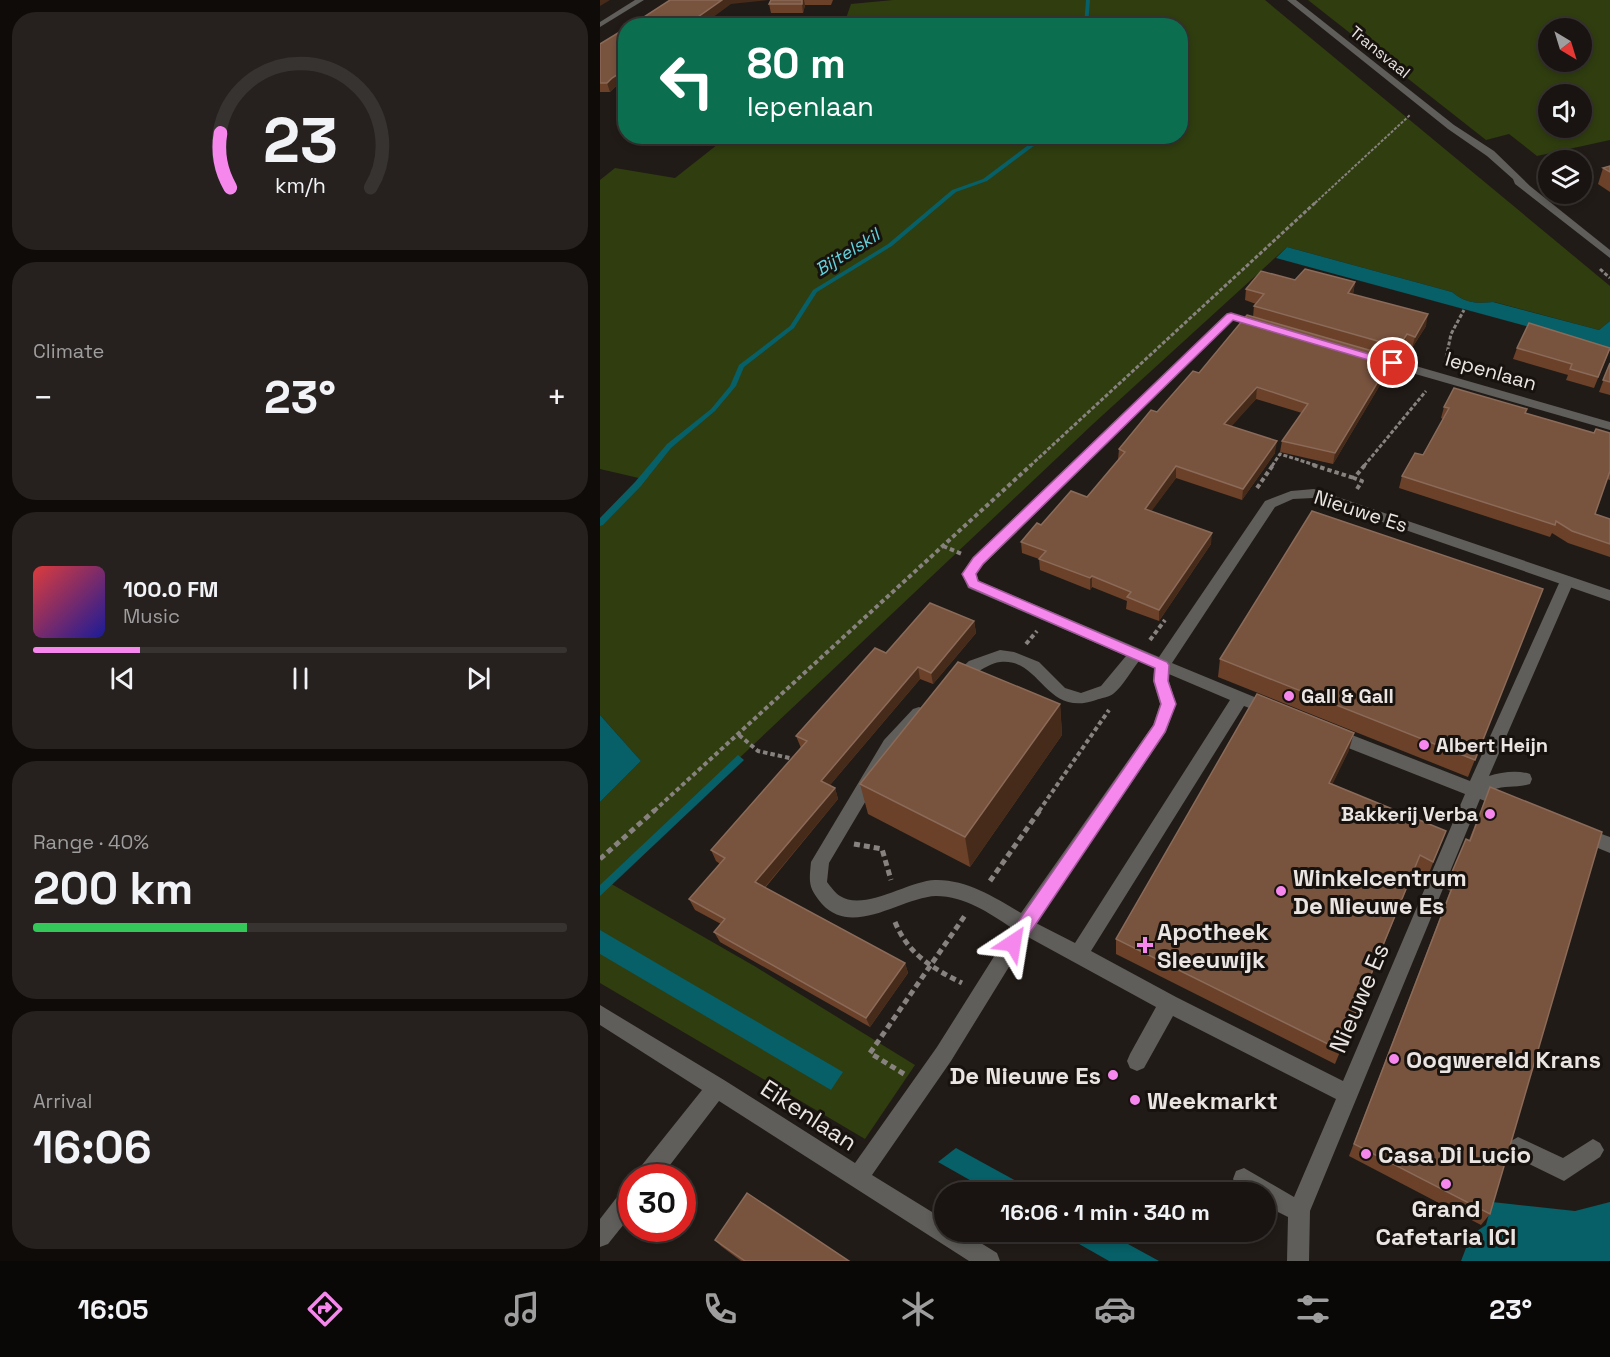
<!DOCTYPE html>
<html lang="en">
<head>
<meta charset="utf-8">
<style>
	:root { --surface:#191411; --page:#26211f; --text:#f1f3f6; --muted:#9f9e9f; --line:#373331; --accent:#f688ed }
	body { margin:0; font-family:"Space Grotesk",sans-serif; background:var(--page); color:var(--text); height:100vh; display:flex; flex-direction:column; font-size:22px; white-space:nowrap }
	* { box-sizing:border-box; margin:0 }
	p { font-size:20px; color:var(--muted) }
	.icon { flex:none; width:33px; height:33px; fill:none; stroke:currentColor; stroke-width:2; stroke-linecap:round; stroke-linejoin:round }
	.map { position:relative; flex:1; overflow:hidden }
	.drawer { display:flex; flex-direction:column; gap:12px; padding:12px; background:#0e0b09; width:600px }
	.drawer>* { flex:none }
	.hud { position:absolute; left:18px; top:18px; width:570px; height:126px; border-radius:24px; box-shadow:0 3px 9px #0003,0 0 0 2px var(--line); background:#0b6e4f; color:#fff; overflow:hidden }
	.needle { width:39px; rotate:142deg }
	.buttons { position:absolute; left:938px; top:18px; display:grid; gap:12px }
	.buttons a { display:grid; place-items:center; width:54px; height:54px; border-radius:50%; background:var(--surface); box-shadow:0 3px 9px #0003,0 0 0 2px var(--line); font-size:30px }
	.speed { position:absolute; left:18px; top:1164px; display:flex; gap:12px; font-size:30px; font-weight:700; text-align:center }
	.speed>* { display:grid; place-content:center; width:78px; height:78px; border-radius:50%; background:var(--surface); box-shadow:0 3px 9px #0003,0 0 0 2px var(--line); line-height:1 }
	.speed .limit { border:9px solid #d22; background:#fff; color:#111 }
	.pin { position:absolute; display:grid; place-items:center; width:51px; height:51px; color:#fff; margin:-26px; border:3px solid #fff; border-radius:50%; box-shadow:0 2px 6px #0007 }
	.me { position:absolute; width:66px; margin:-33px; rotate:33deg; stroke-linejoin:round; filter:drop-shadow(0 0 4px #0008) }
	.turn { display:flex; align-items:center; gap:21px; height:126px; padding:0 30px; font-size:27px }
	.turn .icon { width:78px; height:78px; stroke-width:2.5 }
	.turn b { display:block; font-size:42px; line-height:51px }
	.big { font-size:45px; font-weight:600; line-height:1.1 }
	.drawer .card { flex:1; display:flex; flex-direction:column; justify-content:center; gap:9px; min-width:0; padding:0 21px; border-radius:24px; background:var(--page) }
	.drawer .dial { align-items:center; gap:0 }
	.dial svg { height:156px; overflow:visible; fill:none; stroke:var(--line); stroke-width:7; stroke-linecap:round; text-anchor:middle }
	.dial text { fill:var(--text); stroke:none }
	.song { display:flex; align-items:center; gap:18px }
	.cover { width:72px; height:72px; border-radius:9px; background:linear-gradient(135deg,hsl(0 70% 55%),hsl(240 70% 35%)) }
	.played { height:6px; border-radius:3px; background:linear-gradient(90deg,var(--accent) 20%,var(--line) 20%) }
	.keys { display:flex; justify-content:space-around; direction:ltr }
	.heat { display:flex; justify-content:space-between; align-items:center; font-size:33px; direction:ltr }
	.charge { height:9px; border-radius:4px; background:linear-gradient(90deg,#34c759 40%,var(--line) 0) }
	.trip { position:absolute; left:334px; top:1182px; width:342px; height:60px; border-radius:30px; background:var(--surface); box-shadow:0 3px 9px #0003,0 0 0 2px var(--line); font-weight:600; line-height:60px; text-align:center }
	.tab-bar { display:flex; height:96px; justify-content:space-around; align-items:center; background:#0a0807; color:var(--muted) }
	.tab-bar .icon { width:42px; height:42px }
	.tab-bar .selected { color:var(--accent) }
	.tab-bar b { font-size:27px; color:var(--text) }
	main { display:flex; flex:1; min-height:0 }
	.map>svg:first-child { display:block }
	.green { fill:#2f3d0f; fill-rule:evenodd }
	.water { fill:#075f67 }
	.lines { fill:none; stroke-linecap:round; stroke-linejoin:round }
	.stream { fill:#075f67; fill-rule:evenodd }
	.path-far3 { stroke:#87827f; stroke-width:2; stroke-dasharray:3 1.5; stroke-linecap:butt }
	.path-far2 { stroke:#87827f; stroke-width:3; stroke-dasharray:4 2; stroke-linecap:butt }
	.path-far1 { stroke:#87827f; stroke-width:4; stroke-dasharray:4.5 3; stroke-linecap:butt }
	.path { stroke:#87827f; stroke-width:5; stroke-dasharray:6 4; stroke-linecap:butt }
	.pedestrian { fill:#5f5e5a; fill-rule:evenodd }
	.minor { fill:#5f5e5a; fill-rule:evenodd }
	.tertiary { fill:#5f5e5a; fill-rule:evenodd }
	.wall { fill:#6b412a }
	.shaded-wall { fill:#472b1a }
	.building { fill:#78533e; stroke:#8a6a58; stroke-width:1.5 }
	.route { fill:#f688ed; stroke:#a0589a; stroke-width:1.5 }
	.poi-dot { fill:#f688ed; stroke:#18120e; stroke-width:2 }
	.labels { text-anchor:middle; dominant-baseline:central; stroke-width:6; stroke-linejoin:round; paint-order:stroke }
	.far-street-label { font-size:16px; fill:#eae5e3; stroke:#18120e }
	.far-water-label { font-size:18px; font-style:italic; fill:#62d3df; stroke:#18120e }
	.street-label { font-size:20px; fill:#eae5e3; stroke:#18120e }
	.poi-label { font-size:20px; font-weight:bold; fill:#eae5e3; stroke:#18120e; text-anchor:start }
	.near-poi-label { font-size:24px; font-weight:bold; fill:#eae5e3; stroke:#18120e; text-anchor:start }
	.near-street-label { font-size:24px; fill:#eae5e3; stroke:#18120e }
</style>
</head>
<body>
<main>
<section class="drawer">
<div class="card dial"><svg viewBox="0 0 100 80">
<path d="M14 69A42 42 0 1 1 86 69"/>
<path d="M14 69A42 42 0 0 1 9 41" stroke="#f688ed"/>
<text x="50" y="56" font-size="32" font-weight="700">23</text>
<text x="50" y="72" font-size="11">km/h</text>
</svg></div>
<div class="card"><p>Climate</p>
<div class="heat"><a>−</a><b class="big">23°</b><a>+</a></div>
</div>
<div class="card">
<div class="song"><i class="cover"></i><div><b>100.0 FM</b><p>Music</p></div></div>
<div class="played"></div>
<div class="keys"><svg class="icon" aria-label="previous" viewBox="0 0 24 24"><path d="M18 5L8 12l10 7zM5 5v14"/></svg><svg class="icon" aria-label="pause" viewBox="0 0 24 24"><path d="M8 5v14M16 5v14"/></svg><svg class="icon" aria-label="next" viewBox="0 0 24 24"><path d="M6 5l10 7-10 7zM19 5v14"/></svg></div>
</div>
<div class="card"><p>Range · 40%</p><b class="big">200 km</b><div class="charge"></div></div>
<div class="card"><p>Arrival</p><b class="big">16:06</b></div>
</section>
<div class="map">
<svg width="1010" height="1261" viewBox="0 0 1010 1261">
	<rect width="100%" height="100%" fill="#211b17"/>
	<!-- green -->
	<g class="green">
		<path d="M293 0H665L1010 286V321L999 330 894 302C877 304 865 303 852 292L687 247 493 424 8 882 156 967 315 1065 265 1139 0 983V802L41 761 0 715V524L43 479 0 469V180L15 168 75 178 127 137 580 136V26L115 25 244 24 251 4Z"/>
		<path d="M708 0H1010V140L937 156 909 134 886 140ZM981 28V62H948V28ZM948 94H981V128H948Z"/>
	</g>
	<!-- water -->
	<g class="water">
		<path d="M687 247 852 292C865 303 877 304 893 302L999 330 1010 321V349L676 258Z"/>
		<path d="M0 715 41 761 0 802Z"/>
		<path d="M138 755 144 760 0 896V885Z"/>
		<path d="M0 930 243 1072 231 1090 0 954Z"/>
		<path d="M356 1148 436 1192H391L338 1162Z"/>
		<path d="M892 1202 975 1211 1010 1202V1261H861L871 1235 886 1225Z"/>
		<path d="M458 1232H506L559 1261H509Z"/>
	</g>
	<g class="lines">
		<!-- stream -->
		<g class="stream">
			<path d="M486 0H490L488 26H484Z"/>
			<path d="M431 136H436L435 145 387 181 356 192 292 246 217 292 194 328 144 367 136 386 115 411 71 448 41 486 3 525 0 526V518L35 482 67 444 111 409 130 386 139 365 190 326 213 290 288 244 352 190 383 179 431 143Z"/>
		</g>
		<!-- path-far3 -->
		<path class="path-far3" d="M715 203 810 115"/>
		<!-- path-far2 -->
		<g class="path-far2">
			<path d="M1000 269 1010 278"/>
			<path d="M845 363 851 334 864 310"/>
			<path d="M430 466 717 201"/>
			<path d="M672 466 680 454 718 466"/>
			<path d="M764 466 826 391"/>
		</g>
		<!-- path-far1 -->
		<g class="path-far1">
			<path d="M713 465 754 478"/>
			<path d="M657 488 673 465"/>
			<path d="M757 489 762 481 754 478 765 465"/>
			<path d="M343 546 362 554"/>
			<path d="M550 640 565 620"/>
			<path d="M426 644 437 631"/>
			<path d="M139 735 158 751 194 759"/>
			<path d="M54 811 431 465"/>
			<path d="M439 811 509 710"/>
		</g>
		<!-- path -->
		<g class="path">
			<path d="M254 844 282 849 291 880"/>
			<path d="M0 859 55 810"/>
			<path d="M390 881 440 810"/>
			<path d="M295 922C308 954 332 968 362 983"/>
			<path d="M304 1074 270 1053 366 914"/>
		</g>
		<!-- pedestrian -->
		<g class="pedestrian">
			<path d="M967 576 974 581 889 776C901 772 918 770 930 774L932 779 930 784C918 788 905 785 893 790L911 797 913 802 911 807 905 809 880 799 710 1211 709 1261H687L688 1217 666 1206V1192C651 1192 640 1194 633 1179L636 1171 644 1168 694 1197 736 1099 573 1016 544 1068 537 1071 530 1068 527 1061 530 1054 556 1007 417 931 415 925 417 919 424 917 475 943 630 700 557 669 554 665 557 661H567L676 706 678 710 676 714 670 716 644 706 491 951 576 997 743 1081 865 794 728 740 726 735 728 730 734 728 870 781 960 581Z"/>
			<path d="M982 827 1010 837V853L976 839 973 834 976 829Z"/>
			<path d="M918 1137 963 1158 993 1139 1000 1143 1004 1150 1000 1157 964 1181 911 1155 907 1148 911 1141Z"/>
		</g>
		<!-- minor -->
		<g class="minor">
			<path d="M631 313 667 325 661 328 633 320 383 565 376 574 379 581 559 657 665 501 691 491 714 489 1010 590V601L713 498 693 499 675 507 570 666 569 681 576 704 566 732 431 931 351 1061 272 1175 345 1220V1232H363L397 1253 400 1261H369L119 1101 60 1178H36L38 1170 102 1090 0 1025V1005L124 1080 255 1163 337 1047 412 928C389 913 365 896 336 896 302 897 253 938 222 904 208 887 209 883 211 862L284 740 313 709 319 707 325 709 327 713 296 750 229 863 227 882C231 887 235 893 240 896 264 912 308 881 335 880 366 879 396 898 421 913L553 725 560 704 553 681 554 668 539 661C531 671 523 686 513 694 509 697 501 698 496 700 445 718 441 657 400 662 382 664 364 687 351 683L349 679 369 661 400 650 414 652 439 662 465 688 481 693 501 686 526 656 368 588 362 574 373 557 627 314Z"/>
			<path d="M774 354 1010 422V430L770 361V355Z"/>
			<path d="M32 1185V1214L8 1244 0 1247V1219L24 1188Z"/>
		</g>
		<!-- tertiary -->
		<g class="tertiary">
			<path d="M35 0H44L0 27V22Z"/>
			<path d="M687 0H696L854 125 894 151 930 186 1010 250V258L915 184 913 179 887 156 848 129Z"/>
		</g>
	</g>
	<!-- wall -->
	<g class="wall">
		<path d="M171 0H233L231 5H205L203 13H171L169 4Z"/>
		<path d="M26 28V80L15 87 10 92H0V44Z"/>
		<path d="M1010 166V192L998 184 1003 168Z"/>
		<path d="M695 280 755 282 753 294 826 326 812 348 804 346 797 358 793 357 790 368 733 464 680 452 682 441 702 413 656 399 631 426 675 453 642 500 576 478 551 511 611 544 559 621 526 609 527 601 492 587 490 590 440 570 439 559 422 553 421 542 441 525 487 497 518 460 519 449 599 373 653 317 654 306 656 304 645 300 646 289Z"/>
		<path d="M917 348 1010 349 994 388 966 380 968 375 913 359Z"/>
		<path d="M1010 363V395L999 392Z"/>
		<path d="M844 407 926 413 994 433H1010V480L1007 479 995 514 1010 519V557L968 543 952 533 950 537 799 488 802 476 823 455 843 419 841 418Z"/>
		<path d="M943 589 868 777 618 677 620 659Z"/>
		<path d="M374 621 376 633 333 684 320 679 230 785 235 788 238 799 165 888 305 963 308 973 270 1027 120 942 114 932 121 924 95 910 89 899 120 864 116 861 111 850 201 748 196 736 286 653Z"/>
		<path d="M460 704 462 735 370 867 268 814 260 784Z"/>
		<path d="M749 750 732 784 846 831 827 878 814 871 735 1064 516 954V939Z"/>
		<path d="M890 787V1214L881 1225 749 1156 850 891 845 888 866 839 869 840Z"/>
		<path d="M115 1240 249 1261H141L121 1246Z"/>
	</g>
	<!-- shaded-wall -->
	<g class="shaded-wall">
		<path d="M0 0H10L0 6Z"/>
		<path d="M122 0H169L131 4 101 26H85Z"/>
		<path d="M202 0H204L205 5 203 13 202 4Z"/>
		<path d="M26 69V80L15 87 10 92 7 83 12 78Z"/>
		<path d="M755 282 753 294 746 304 748 293Z"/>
		<path d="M828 314 826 326 812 348 815 337Z"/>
		<path d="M807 334 804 346 797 358 799 347Z"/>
		<path d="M793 357 790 368 733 464 735 453Z"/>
		<path d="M657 387 656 399 623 436 624 424Z"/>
		<path d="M677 441 675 453 642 500 643 489Z"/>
		<path d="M576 466V478L545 520V509Z"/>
		<path d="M612 533 611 544 559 621V610Z"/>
		<path d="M492 576V587L490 590V578Z"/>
		<path d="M374 621 376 633 333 684 331 673Z"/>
		<path d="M318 667 320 679 224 792 221 781Z"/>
		<path d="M460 704 462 735 370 867 365 837Z"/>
		<path d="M754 733 749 750 725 800 729 783Z"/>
		<path d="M235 788 238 799 160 893 155 882Z"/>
		<path d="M305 963 308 973 270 1027 266 1018Z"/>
	</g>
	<!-- building -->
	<g class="building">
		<path d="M70 0H122L85 26H30Z"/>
		<path d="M171 0H202V4H169Z"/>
		<path d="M26 28V69L12 78 7 83H0V44Z"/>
		<path d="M1010 166V172L1003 168Z"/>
		<path d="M705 269 755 282 748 293 828 314 815 337 807 334 799 347 654 306 664 294 646 289 661 271 695 280Z"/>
		<path d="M647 315 793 357 735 453 682 441 708 404 657 387 624 424 677 441 643 489 576 466 545 509 612 533 559 610 527 597 531 592 492 576 490 578 439 559 446 551 421 542 437 523 441 525 471 491 487 497 525 452 519 449 551 410 557 412 593 371 599 373Z"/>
		<path d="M929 323 1010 348 998 377 970 369 972 364 917 348Z"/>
		<path d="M1010 363V382L1003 380Z"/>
		<path d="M854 388 927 409 925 413 994 433 996 429 1010 433V471L995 514 1010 519V544L972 531 956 521 955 525 802 476 815 453 823 455 849 408 844 407Z"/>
		<path d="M712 511 943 589 875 760 620 659Z"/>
		<path d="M330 603 374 621 331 673 318 667 221 781 235 788 155 882 305 963 266 1018 114 932 125 919 89 899 125 858 111 850 207 741 196 736 275 648 286 653Z"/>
		<path d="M358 662 460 704 365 837 260 784Z"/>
		<path d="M657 694 754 733 729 783 846 831 833 862 820 855 740 1050 516 939Z"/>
		<path d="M890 787 1002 832 890 1214 754 1144 857 875 852 872 866 839 870 841Z"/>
		<path d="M147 1193 249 1261H145L115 1240Z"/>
	</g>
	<!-- route -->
	<path class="route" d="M631 313 799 363 797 366H789L633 320 383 564 376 574 378 581 567 662 569 665 568 681 576 704 565 732 419 949 413 951 407 949 404 943 407 938 554 725 561 704 554 681 555 668 369 587 362 574 373 558 627 314Z"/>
	<!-- markers -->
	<g class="poi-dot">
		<circle cx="689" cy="696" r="6"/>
		<circle cx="824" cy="745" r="6"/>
		<circle cx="890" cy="814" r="6"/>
		<circle cx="681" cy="891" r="6"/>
		<path d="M542 936h6v6h6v6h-6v6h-6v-6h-6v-6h6z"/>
		<circle cx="794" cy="1059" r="6"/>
		<circle cx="513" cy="1075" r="6"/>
		<circle cx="535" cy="1100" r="6"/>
		<circle cx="766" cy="1154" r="6"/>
		<circle cx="846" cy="1184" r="6"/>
	</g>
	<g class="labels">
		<!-- far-street labels -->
		<g class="far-street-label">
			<text transform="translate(780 52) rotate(39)">Transvaal</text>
		</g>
		<!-- far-water labels -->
		<g class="far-water-label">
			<text transform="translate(247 252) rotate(-32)">Bijtelskil</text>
		</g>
		<!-- street labels -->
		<g class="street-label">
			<text transform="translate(891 371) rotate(16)">Iepenlaan</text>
			<text transform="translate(761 511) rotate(18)">Nieuwe Es</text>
		</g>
		<!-- poi labels -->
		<g class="poi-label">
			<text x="701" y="696">Gall &amp; Gall</text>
			<text x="836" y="745">Albert Heijn</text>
			<text x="878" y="814" text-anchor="end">Bakkerij Verba</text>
		</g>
		<!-- near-poi labels -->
		<g class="near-poi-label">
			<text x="693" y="877">Winkelcentrum<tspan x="693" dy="28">De Nieuwe Es</tspan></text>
			<text x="557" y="931">Apotheek<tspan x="557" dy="28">Sleeuwijk</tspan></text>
			<text x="806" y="1059">Oogwereld Krans</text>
			<text x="501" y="1075" text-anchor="end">De Nieuwe Es</text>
			<text x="547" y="1100">Weekmarkt</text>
			<text x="778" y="1154">Casa Di Lucio</text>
			<text x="846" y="1208" text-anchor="middle">Grand<tspan x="846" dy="28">Cafetaria ICI</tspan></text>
		</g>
		<!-- near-street labels -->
		<g class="near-street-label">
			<text transform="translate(759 998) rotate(-67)">Nieuwe Es</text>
			<text transform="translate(209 1115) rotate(33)">Eikenlaan</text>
		</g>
	</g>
</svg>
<div class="buttons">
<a><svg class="needle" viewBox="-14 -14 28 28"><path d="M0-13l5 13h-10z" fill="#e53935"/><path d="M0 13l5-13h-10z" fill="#9f9e9f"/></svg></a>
<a><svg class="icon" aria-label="sound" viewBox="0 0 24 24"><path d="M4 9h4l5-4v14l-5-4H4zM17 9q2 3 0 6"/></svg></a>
<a><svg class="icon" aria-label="layers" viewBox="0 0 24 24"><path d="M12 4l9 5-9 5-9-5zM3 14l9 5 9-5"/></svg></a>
</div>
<div class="speed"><div class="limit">30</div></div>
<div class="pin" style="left:793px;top:363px;background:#d93025"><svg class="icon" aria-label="arrive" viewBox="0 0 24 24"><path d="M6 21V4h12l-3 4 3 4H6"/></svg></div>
<svg class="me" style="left:413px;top:943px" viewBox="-20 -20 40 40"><path d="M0-17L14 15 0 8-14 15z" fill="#f688ed" stroke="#fff" stroke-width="4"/></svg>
<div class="trip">16:06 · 1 min · 340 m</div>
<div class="hud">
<div class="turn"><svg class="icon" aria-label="left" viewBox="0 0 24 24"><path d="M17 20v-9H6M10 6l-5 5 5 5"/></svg><div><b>80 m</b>Iepenlaan</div></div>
</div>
</div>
</main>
<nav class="tab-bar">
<b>16:05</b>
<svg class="icon selected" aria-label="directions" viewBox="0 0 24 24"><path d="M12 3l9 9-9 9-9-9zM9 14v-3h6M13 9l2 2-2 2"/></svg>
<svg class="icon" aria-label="music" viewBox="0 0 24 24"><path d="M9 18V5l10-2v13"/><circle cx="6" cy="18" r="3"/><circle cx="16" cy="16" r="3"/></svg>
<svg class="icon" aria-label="phone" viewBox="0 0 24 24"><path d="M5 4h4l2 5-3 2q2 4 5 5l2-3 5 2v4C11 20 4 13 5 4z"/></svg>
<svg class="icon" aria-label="climate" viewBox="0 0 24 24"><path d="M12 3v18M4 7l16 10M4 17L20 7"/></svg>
<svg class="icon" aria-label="car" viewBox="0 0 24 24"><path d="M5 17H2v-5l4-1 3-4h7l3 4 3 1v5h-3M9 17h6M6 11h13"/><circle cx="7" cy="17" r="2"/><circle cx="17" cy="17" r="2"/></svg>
<svg class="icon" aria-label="filters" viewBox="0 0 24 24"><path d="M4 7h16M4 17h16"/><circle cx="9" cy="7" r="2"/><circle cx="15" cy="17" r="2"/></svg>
<b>23°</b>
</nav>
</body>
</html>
